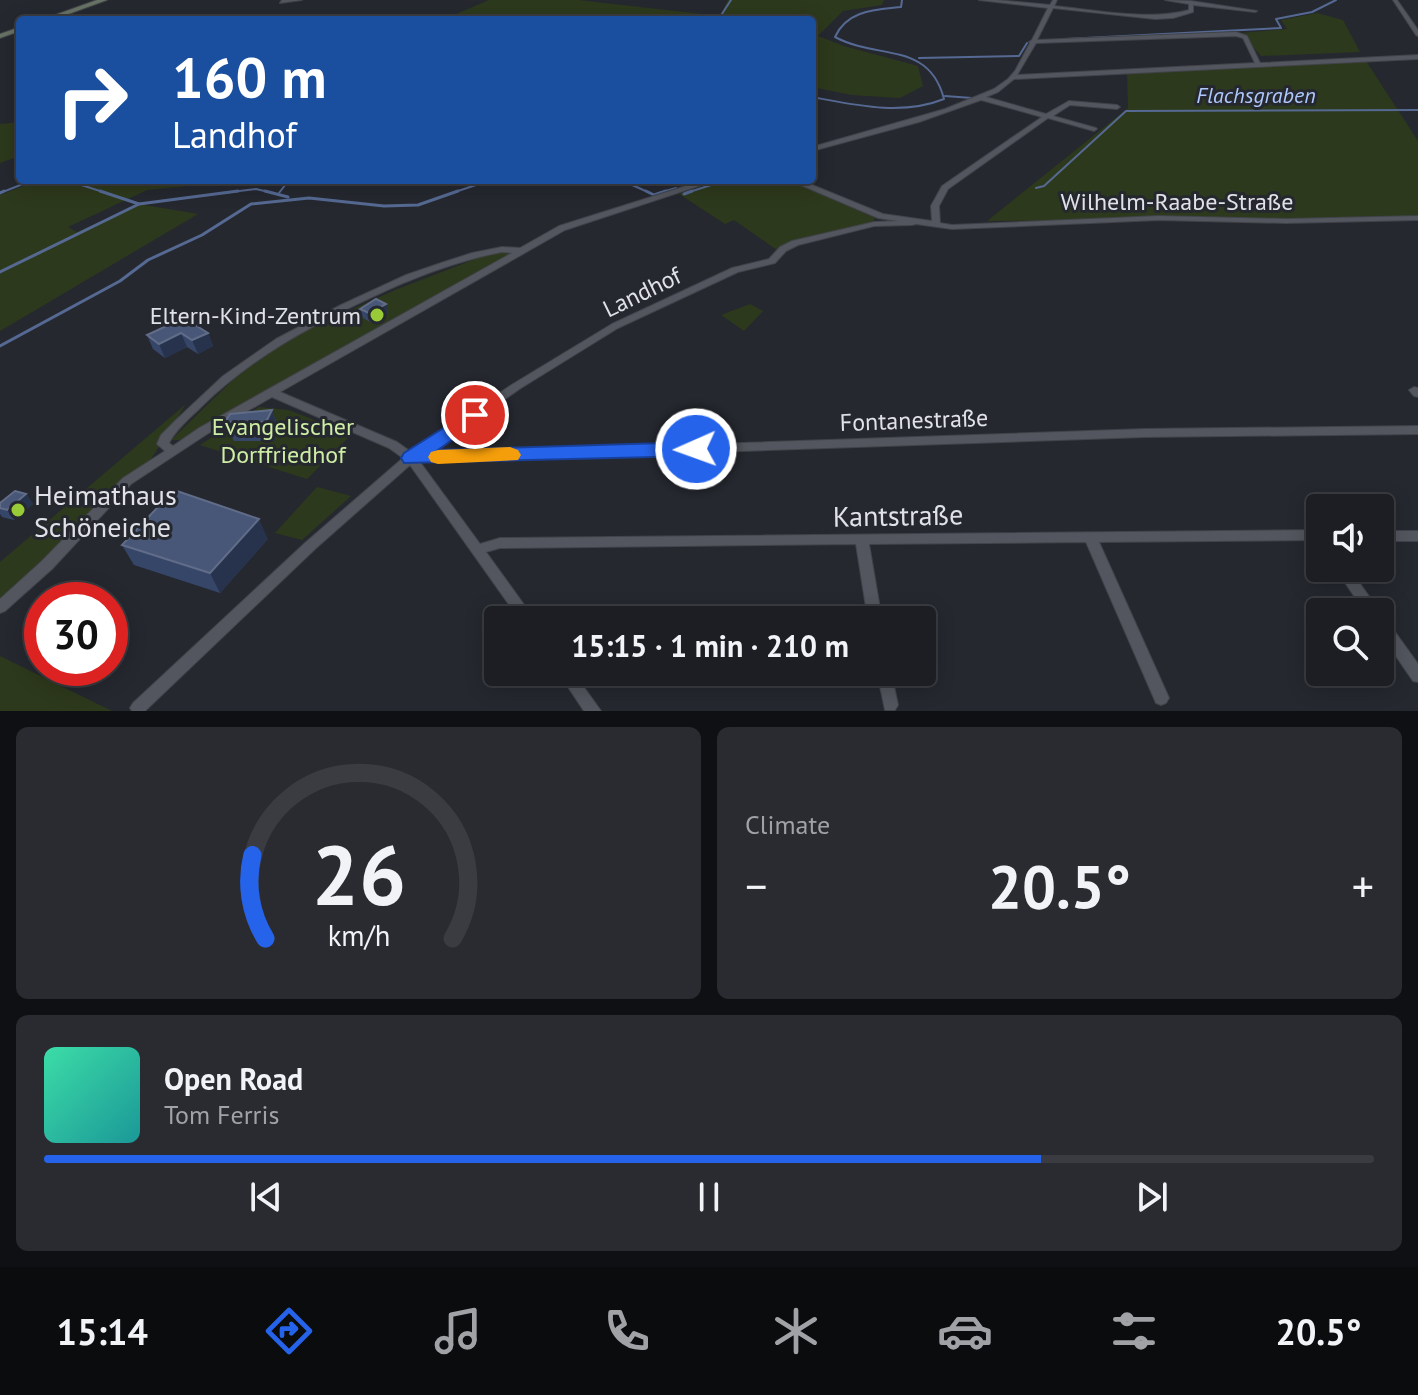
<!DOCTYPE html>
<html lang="en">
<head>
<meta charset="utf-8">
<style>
	:root { --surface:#1c1e23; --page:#292b30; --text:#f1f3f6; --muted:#a0a2a6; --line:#3a3c41; --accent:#2563eb }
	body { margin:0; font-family:"PT Sans",sans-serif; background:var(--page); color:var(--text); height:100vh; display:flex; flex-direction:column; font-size:30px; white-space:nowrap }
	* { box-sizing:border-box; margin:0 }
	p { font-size:26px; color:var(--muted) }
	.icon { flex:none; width:44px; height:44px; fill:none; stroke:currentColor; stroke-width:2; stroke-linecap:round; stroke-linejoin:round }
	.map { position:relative; height:711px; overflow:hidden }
	.panel { display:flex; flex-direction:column; gap:16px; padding:16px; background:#0f1013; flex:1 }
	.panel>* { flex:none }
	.top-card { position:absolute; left:16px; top:16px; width:800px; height:168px; border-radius:8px; box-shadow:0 4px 20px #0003,0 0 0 2px var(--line); background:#1a4fa0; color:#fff; overflow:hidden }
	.fabs { position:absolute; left:1306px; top:494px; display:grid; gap:16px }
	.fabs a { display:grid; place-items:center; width:88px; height:88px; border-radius:8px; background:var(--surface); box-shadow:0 4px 20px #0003,0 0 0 2px var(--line); font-size:40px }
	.speed { position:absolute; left:24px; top:582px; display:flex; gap:16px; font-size:40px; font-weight:700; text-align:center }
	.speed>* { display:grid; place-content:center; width:104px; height:104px; border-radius:50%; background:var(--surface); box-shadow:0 4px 20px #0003,0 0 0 2px var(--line); line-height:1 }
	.speed .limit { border:12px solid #d22; background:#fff; color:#111 }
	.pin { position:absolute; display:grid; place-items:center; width:68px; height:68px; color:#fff; margin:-34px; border:4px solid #fff; border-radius:50%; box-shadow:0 2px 8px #0007 }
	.me { position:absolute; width:88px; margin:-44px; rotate:268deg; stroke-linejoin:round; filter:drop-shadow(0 0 6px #0008) }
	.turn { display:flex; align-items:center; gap:28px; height:168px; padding:0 24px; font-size:36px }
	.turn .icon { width:104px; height:104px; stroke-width:2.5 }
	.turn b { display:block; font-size:56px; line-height:68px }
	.big { font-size:60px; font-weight:800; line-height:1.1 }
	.panel .tile { flex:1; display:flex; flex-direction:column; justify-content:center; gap:12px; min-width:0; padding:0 28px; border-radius:12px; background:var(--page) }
	.panel .dial { align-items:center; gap:0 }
	.dial svg { height:208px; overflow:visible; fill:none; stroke:var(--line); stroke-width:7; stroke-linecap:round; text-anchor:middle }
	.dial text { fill:var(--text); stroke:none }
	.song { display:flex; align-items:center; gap:24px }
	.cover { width:96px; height:96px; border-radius:12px; background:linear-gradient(135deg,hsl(160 70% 55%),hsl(180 70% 35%)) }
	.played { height:8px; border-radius:4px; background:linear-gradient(90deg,var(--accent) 75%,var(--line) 75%) }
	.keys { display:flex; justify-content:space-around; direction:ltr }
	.heat { display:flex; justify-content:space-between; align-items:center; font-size:44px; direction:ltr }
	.panel .tiles { flex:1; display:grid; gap:16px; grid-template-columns:1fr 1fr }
	.tile:last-child { grid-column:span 2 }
	.trip { position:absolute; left:484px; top:606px; width:452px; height:80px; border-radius:8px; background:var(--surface); box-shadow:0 4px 20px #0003,0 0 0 2px var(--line); font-weight:800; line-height:80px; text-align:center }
	.tab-bar { display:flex; height:128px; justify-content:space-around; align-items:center; background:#0b0c0e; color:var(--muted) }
	.tab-bar .icon { width:56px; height:56px }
	.tab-bar .active { color:var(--accent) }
	.tab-bar b { font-size:36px; color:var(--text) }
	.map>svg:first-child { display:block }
	.green { fill:#2d391c }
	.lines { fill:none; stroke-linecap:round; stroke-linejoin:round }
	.stream-far1 { stroke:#556992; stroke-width:2 }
	.stream { stroke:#556992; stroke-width:3 }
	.street-casing { stroke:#404349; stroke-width:2 }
	.secondary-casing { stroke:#404349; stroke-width:2 }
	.street { fill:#53565e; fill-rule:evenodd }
	.secondary { fill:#677264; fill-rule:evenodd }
	.wall { fill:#364669 }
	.shaded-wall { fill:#27334c }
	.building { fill:#485777; stroke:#606c88; stroke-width:2 }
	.route { fill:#2563eb; stroke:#184099; stroke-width:2 }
	.slow { fill:#f59e0b }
	.poi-dot { fill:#98cb37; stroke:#25282f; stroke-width:3 }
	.labels { text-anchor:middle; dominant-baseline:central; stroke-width:6; stroke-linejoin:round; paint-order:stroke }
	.far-water-label { font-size:22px; font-style:italic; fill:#afc8fd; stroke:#25282f }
	.street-label { font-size:24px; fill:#e0e2e7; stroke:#25282f }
	.poi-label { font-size:24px; fill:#e0e2e7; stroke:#25282f; text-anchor:end }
	.park-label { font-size:24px; fill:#ceeda5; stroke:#25282f }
	.near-poi-label { font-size:28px; fill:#e0e2e7; stroke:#25282f; text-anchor:start }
	.near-street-label { font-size:28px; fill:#e0e2e7; stroke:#25282f }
</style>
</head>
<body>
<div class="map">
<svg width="1418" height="711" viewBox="0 0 1418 711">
	<rect width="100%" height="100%" fill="#25282f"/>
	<!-- green -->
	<g class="green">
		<path d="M489 0H578L720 16 728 0H884L882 5 843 11 818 36 844 46 918 66 923 86 900 98 852 95 812 87V20H442Z"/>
		<path d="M1317 13 1343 20 1360 52 1261 56 1241 33 1287 29 1281 20Z"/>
		<path d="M1366 61 1418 141V217L987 221 1128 108 1127 72Z"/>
		<path d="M20 122V156L0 163V124Z"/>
		<path d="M39 180H253L147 190 68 227 77 232 139 204 198 214 0 331V195Z"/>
		<path d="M723 180H788L875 218 872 224 803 239 777 250 734 220 725 224 679 194Z"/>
		<path d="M517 251 183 440H171L238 375 298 334 395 290 491 253Z"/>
		<path d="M750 304 763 311 744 331 721 315Z"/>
		<path d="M186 404 151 459 120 482 42 565 0 601V562Z"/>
		<path d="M259 407 288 410 352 434 307 479 200 445Z"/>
		<path d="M317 487 351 496 302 540 275 533Z"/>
		<path d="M0 656 112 711H0Z"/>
	</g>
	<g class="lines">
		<!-- stream-far1 -->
		<g class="stream-far1">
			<path d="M718 20 731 0"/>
			<path d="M1065 39 1281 28 1276 19 1312 12 1336 0"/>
			<path d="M919 58 1019 56 1027 43"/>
			<path d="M945 96 972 98"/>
			<path d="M812 97C855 105 902 116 944 99 929 41 878 60 835 37 847 10 875 10 901 7L902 0"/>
			<path d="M66 180 106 193"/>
			<path d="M621 180 650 193"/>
			<path d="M1036 188 1044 186 1126 111 1418 110"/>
			<path d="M0 193 33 180"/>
			<path d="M223 193 256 189 273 193"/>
			<path d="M279 193 289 180"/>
			<path d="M452 193 491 180"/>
			<path d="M659 193 676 188"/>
			<path d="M686 193 727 180"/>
		</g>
		<!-- stream -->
		<g class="stream">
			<path d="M100 191 139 204"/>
			<path d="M265 191 288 197"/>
			<path d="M646 191 654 195 666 191"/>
			<path d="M0 193 4 191"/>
			<path d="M684 194 692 191"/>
			<path d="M0 272 139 204 238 191"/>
			<path d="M0 346 120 281 148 260 202 235 251 204 309 198 384 206 418 205 458 191"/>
		</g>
		<defs>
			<g id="street">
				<path d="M282 0H302L280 3Z"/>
				<path d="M979 0H996L1050 5 1053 0H1057L1054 6C1095 10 1150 21 1189 10V4L1165 0 1191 1 1257 11 1255 12 1193 5V12L1173 18 1155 19 1053 8 1037 40 1236 32 1247 36 1260 63 1418 55V59L1014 79 998 92 986 97 1046 114 1069 101 1117 105 1120 107 1117 109 1070 105 1053 116 1096 128 1097 129 1094 131 1048 118 948 189 939 206 940 223 952 225 1159 216 1286 219 1418 216V220L1286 223 1159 220 952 229 916 224 912 225 874 226 798 245 786 251 775 263 738 272 618 328 521 388 426 454 1145 429 1418 426V434L1145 437 420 462 480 544 500 538 1320 530V540L1099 542 1169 698 1166 703 1161 705 1156 703 1086 542 869 544 882 620H868L856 544 500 548 486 552 535 620H520L410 465 315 549 145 711H132L130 708 133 703 305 543 403 458 389 448 272 397 207 434 131 484 52 569 5 611 0 613V599L42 561 123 478 165 451 157 444 161 435 176 420 223 376 276 339 341 305 406 275 441 263 472 253 502 247 520 248 559 226 705 180H717L565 230 280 392 397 442 411 452 513 384 612 324 732 268 769 259 780 247 792 241 874 222 898 221 878 218 789 180H800L883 214 932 221 931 206 942 186 1042 117 981 100 919 122 812 151V147L945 109 994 89 1008 79 1015 71 1030 43 1029 42 1032 40 1048 8ZM1236 36 1243 38 1255 63 1017 75 1036 43ZM502 252 512 253 199 428 173 446 169 443C176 429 190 418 201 407 250 359 308 327 370 298 412 278 456 261 502 252Z"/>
				<path d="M1393 0H1397L1418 30V36L1416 35Z"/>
				<path d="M1414 387 1418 388V397L1414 396 1409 390Z"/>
				<rect x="1380" y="531" width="38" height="10"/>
				<path d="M1335 568H1349L1380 612H1365Z"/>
				<path d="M1380 616 1385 618 1418 664V682L1413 681 1380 633Z"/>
				<path d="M558 672H573L601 711H584Z"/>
				<path d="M877 672H891L898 705 895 710H885Z"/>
			</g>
			<g id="secondary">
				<path d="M97 0H107L52 20H41Z"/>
				<path d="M20 27V31L0 38V34Z"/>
			</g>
		</defs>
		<!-- street casing -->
		<use href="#street" class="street-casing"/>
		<!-- secondary casing -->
		<use href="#secondary" class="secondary-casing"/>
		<!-- street -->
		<use href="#street" class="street"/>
		<!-- secondary -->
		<use href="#secondary" class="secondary"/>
	</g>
	<!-- wall -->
	<g class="wall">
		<path d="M360 309 388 313 372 323 363 318Z"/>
		<path d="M208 333 213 346 198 354 187 347 165 358 153 349 147 335Z"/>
		<path d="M272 410 279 430 274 441H234L225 422Z"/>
		<path d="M26 494 33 504 14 520 2 517 0 514V503Z"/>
		<path d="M268 539 220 593 134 565 122 545Z"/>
	</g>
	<!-- shaded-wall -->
	<g class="shaded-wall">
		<path d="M386 304 388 313 372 323 369 313Z"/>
		<path d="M181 333 187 347 165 358 159 344Z"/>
		<path d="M208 333 213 346 198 354 192 340Z"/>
		<path d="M272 410 279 430 274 441 266 422Z"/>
		<path d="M26 494 33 504 14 520 7 510Z"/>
		<path d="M259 519 268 539 220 593 210 573Z"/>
	</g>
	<!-- building -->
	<g class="building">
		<path d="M376 299 386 304 369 313 360 309Z"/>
		<path d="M184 318 208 333 192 340 181 333 159 344 147 335Z"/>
		<path d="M272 410 266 422H225L230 414Z"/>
		<path d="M174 490 259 519 210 573 122 545Z"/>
		<path d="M15 491 26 494 7 510 0 508V503Z"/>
	</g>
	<!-- route -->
	<path class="route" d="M475 408 482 410 485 415 482 419 438 450 696 442 703 444 706 449 703 454 696 456 404 463 401 458 404 453Z"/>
	<!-- slow -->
	<path class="slow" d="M510 447 518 450 521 455 518 460 438 464 431 462 428 457 431 452 438 450Z"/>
	<!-- markers -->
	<g class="poi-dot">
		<circle cx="377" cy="315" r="8"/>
		<circle cx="18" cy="510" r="8"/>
	</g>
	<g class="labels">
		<!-- far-water labels -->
		<g class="far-water-label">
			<text x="1256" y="95">Flachsgraben</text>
		</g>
		<!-- street labels -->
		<g class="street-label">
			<text x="1177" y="201">Wilhelm-Raabe-Straße</text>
			<text transform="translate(642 292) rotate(-26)">Landhof</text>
			<text transform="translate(914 420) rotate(-2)">Fontanestraße</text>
		</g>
		<!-- poi labels -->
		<g class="poi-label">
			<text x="361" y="315">Eltern-Kind-Zentrum</text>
		</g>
		<!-- park labels -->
		<g class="park-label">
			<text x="283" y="426">Evangelischer<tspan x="283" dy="28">Dorffriedhof</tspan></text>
		</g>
		<!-- near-poi labels -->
		<g class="near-poi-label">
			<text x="34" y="494">Heimathaus<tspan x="34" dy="32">Schöneiche</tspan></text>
		</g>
		<!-- near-street labels -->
		<g class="near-street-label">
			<text transform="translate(898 515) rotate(-1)">Kantstraße</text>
		</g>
	</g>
</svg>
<div class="fabs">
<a><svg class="icon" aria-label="sound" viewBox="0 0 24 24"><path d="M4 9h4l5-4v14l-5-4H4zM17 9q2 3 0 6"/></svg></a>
<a><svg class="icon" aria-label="search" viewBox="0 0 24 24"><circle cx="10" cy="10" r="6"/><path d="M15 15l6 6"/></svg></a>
</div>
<div class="speed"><div class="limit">30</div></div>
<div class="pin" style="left:475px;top:415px;background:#d93025"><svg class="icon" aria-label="arrive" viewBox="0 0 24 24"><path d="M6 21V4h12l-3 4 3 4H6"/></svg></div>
<svg class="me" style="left:696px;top:449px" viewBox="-20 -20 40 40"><circle r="17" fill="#2563eb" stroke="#fff" stroke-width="3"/><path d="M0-11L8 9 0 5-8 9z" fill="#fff"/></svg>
<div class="trip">15:15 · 1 min · 210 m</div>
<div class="top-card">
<div class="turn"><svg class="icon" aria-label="right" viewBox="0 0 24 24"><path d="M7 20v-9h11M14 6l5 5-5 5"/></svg><div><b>160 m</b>Landhof</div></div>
</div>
</div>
<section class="panel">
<div class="tiles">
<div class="tile dial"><svg viewBox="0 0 100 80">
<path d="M14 69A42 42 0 1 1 86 69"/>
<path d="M14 69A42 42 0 0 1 9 37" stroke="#2563eb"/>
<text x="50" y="56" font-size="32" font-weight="700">26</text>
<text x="50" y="72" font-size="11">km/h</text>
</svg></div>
<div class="tile"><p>Climate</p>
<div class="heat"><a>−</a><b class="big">20.5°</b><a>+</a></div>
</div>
<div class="tile">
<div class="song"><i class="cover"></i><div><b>Open Road</b><p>Tom Ferris</p></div></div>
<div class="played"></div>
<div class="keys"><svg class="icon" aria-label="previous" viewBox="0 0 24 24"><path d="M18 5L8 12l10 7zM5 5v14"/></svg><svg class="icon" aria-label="pause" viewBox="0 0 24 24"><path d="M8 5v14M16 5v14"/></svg><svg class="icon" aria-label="next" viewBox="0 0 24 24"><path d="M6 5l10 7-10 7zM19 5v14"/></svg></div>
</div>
</div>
</section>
<nav class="tab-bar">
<b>15:14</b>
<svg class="icon active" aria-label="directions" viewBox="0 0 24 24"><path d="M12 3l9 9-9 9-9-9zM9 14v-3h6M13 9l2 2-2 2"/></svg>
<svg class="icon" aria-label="music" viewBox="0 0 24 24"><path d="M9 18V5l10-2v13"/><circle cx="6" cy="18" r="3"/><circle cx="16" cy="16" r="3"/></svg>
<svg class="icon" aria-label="phone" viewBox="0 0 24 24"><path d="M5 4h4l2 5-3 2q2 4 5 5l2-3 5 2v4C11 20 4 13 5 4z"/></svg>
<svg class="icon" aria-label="climate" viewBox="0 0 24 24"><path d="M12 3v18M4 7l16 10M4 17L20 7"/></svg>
<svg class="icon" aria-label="car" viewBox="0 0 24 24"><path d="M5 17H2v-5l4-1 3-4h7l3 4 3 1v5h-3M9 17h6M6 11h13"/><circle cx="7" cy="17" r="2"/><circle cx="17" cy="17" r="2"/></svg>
<svg class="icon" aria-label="filters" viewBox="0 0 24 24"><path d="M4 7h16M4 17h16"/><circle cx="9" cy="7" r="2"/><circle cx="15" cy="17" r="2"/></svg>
<b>20.5°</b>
</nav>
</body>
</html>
